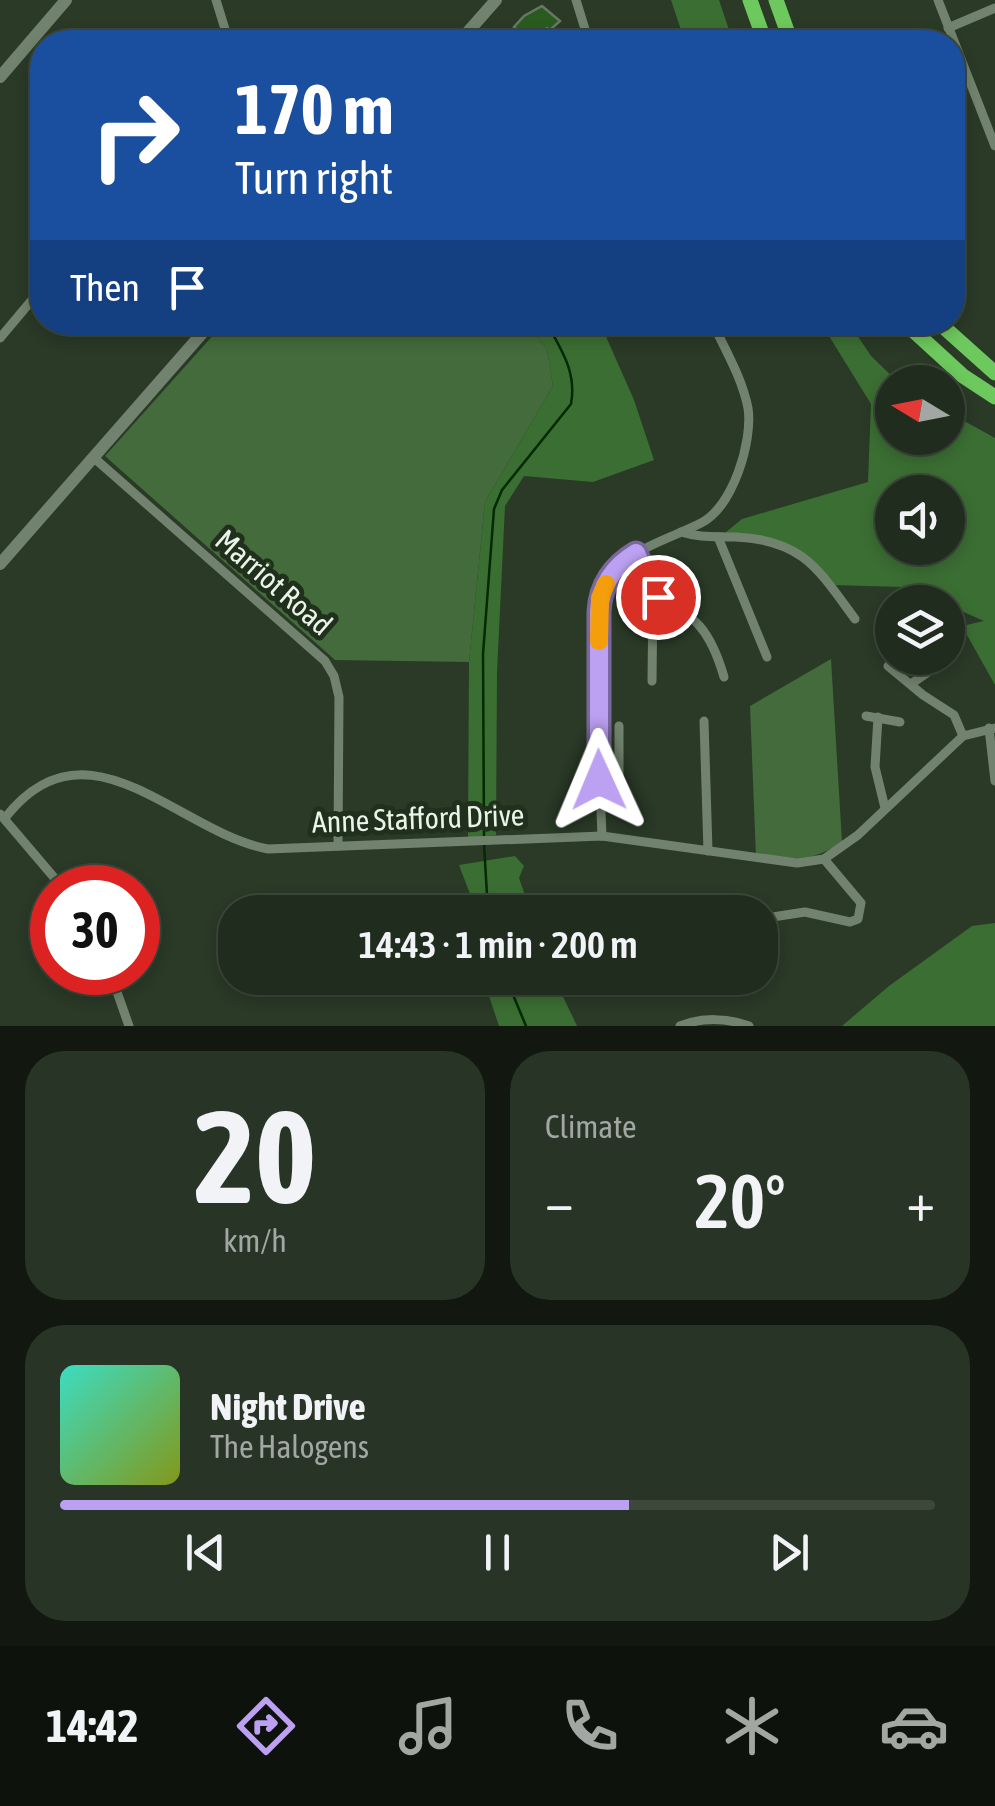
<!DOCTYPE html>
<html lang="en">
<head>
<meta charset="utf-8">
<style>
	:root { --surface:#202c1d; --page:#283426; --text:#f1f3f6; --muted:#a2a7a4; --line:#3d483b; --accent:#bca0f2 }
	body { margin:0; font-family:"Asap Condensed",sans-serif; background:var(--page); color:var(--text); height:100vh; display:flex; flex-direction:column; font-size:38px; white-space:nowrap }
	* { box-sizing:border-box; margin:0 }
	p { font-size:32px; color:var(--muted) }
	.icon { flex:none; width:55px; height:55px; fill:none; stroke:currentColor; stroke-width:2; stroke-linecap:round; stroke-linejoin:round }
	.map { position:relative; height:1026px; overflow:hidden }
	.panel { display:flex; flex-direction:column; gap:25px; padding:25px; background:#121810; flex:1 }
	.panel>* { flex:none }
	.guide { position:absolute; left:30px; top:30px; width:935px; height:305px; border-radius:40px; box-shadow:0 5px 15px #0003,0 0 0 2px var(--line); background:#1a4fa0; color:#fff; overflow:hidden }
	.needle { width:65px; rotate:280deg }
	.controls { position:absolute; left:875px; top:365px; display:grid; gap:20px }
	.controls a { display:grid; place-items:center; width:90px; height:90px; border-radius:50%; background:var(--surface); box-shadow:0 5px 15px #0003,0 0 0 2px var(--line); font-size:50px }
	.speed { position:absolute; left:30px; top:865px; display:flex; gap:20px; font-size:50px; font-weight:700; text-align:center }
	.speed>* { display:grid; place-content:center; width:130px; height:130px; border-radius:50%; background:var(--surface); box-shadow:0 5px 15px #0003,0 0 0 2px var(--line); line-height:1 }
	.speed .limit { border:15px solid #d22; background:#fff; color:#111 }
	.pin { position:absolute; display:grid; place-items:center; width:85px; height:85px; color:#fff; margin:-42px; border:5px solid #fff; border-radius:50%; box-shadow:0 2px 10px #0007 }
	.me { position:absolute; width:110px; margin:-55px; rotate:359deg; stroke-linejoin:round; filter:drop-shadow(0 0 8px #0008) }
	.turn { display:flex; align-items:center; gap:35px; height:210px; padding:0 40px; font-size:45px }
	.turn .icon { width:130px; height:130px; stroke-width:2.5 }
	.turn b { display:block; font-size:70px; line-height:85px }
	.then { display:flex; align-items:center; height:95px; padding:0 40px; background:#0003; gap:20px; font-size:38px }
	.big { font-size:75px; font-weight:600; line-height:1.1 }
	.panel .tile { flex:1; display:flex; flex-direction:column; justify-content:center; gap:15px; min-width:0; padding:0 35px; border-radius:40px; background:var(--page) }
	.panel .dial { align-items:center; gap:0 }
	.dial b { font-size:130px; line-height:1 }
	.song { display:flex; align-items:center; gap:30px }
	.cover { width:120px; height:120px; border-radius:15px; background:linear-gradient(135deg,hsl(170 70% 55%),hsl(70 70% 35%)) }
	.played { height:10px; border-radius:5px; background:linear-gradient(90deg,var(--accent) 65%,var(--line) 65%) }
	.keys { display:flex; justify-content:space-around; direction:ltr }
	.heat { display:flex; justify-content:space-between; align-items:center; font-size:55px; direction:ltr }
	.panel .tiles { flex:1; display:grid; gap:25px; grid-template-columns:1fr 1fr }
	.tile:last-child { grid-column:span 2 }
	.trip { position:absolute; left:218px; top:895px; width:560px; height:100px; border-radius:40px; background:var(--surface); box-shadow:0 5px 15px #0003,0 0 0 2px var(--line); font-weight:600; line-height:100px; text-align:center }
	.tabs { display:flex; height:160px; justify-content:space-around; align-items:center; background:#0d120c; color:var(--muted) }
	.tabs .icon { width:70px; height:70px }
	.tabs .current { color:var(--accent) }
	.tabs b { font-size:45px; color:var(--text) }
	.map>svg:first-child { display:block }
	.green { fill:#436b3c }
	.forest { fill:#3b6e33; fill-rule:evenodd }
	.lines { fill:none; stroke-linecap:round; stroke-linejoin:round }
	.stream { stroke:#032a00; stroke-width:2.5 }
	.building { fill:#295b20; stroke:#667762; stroke-width:2.5 }
	.street { stroke:#71836e; stroke-width:9 }
	.secondary { stroke:#71836e; stroke-width:12 }
	.highway { stroke:#6dc85d; stroke-width:15 }
	.route-casing { stroke:#7a689d; stroke-width:25 }
	.route { stroke:#bca0f2; stroke-width:18 }
	.slow { stroke:#f59e0b; stroke-width:18 }
	.labels { text-anchor:middle; dominant-baseline:central; stroke-width:10; stroke-linejoin:round; paint-order:stroke }
	.street-label { font-size:30px; fill:#eaf5e9; stroke:#20301d }
</style>
</head>
<body>
<div class="map">
<svg width="995" height="1026" viewBox="0 0 995 1026">
	<rect width="100%" height="100%" fill="#2a3a27"/>
	<!-- green -->
	<g class="green">
		<path d="M224 323H526L547 349 553 386 485 502 469 662 335 660 105 456Z"/>
		<path d="M831 659 842 842C813 862 790 860 756 857L750 706Z"/>
	</g>
	<!-- forest -->
	<g class="forest">
		<path d="M671 0H719L733 42H685Z"/>
		<path d="M526 323H600L634 400 654 460 593 482 524 476 505 506 497 672 496 835 468 838 469 662 485 502 553 386 547 349Z"/>
		<path d="M821 323H849L871 356 898 382H892V438H948V412L995 438V685L962 626 984 621 948 605V602L901 587 834 585 780 546 720 537 742 519 868 482 871 404ZM892 492H948V548H892Z"/>
		<path d="M515 856 524 866 519 878 531 912H473L470 894 459 865Z"/>
		<path d="M995 923V1026H842L889 986 972 926Z"/>
		<path d="M483 978H554L577 1026H499Z"/>
	</g>
	<g class="lines">
		<!-- stream -->
		<g class="stream">
			<path d="M484 836 483 654 494 509 502 490 571 404C577 372 561 349 546 322"/>
			<path d="M484 844 488 912"/>
			<path d="M506 978 526 1026"/>
		</g>
	</g>
	<!-- building -->
	<path class="building" d="M542 6 560 21 550 30 547 28 533 42H509L519 32 514 27 524 16Z"/>
	<g class="lines">
		<!-- street -->
		<g class="street">
			<path d="M216 0 229 42"/>
			<path d="M576 0 589 42"/>
			<path d="M938 0 995 146"/>
			<path d="M948 28 995 8"/>
			<path d="M0 338 42 288"/>
			<path d="M93 457 325 661 334 676 339 697 338 846"/>
			<path d="M681 532C700 538 717 536 736 537 803 540 818 569 855 619"/>
			<path d="M718 537 767 657"/>
			<path d="M636 553 653 595 652 681"/>
			<path d="M653 595C696 614 711 632 724 677"/>
			<path d="M888 666 923 695 954 715 963 736"/>
			<path d="M911 684 954 654"/>
			<path d="M866 716 900 722"/>
			<path d="M878 717 875 767 885 808"/>
			<path d="M704 721 708 851"/>
			<path d="M989 728 995 781"/>
			<path d="M619 777V726"/>
			<path d="M0 814 63 888"/>
			<path d="M5 818C88 712 177 832 268 849L602 836 797 863 824 859 858 835 963 736 995 728"/>
			<path d="M602 836C599 774 598 713 599 651 599 633 595 608 602 590 620 550 666 541 701 523 733 507 753 441 748 408 742 378 725 349 712 322"/>
			<path d="M766 918 805 912 850 922 858 919 861 903 824 859"/>
			<path d="M110 972 129 1026"/>
			<path d="M680 1026C701 1017 728 1018 749 1026"/>
		</g>
		<!-- secondary -->
		<g class="secondary">
			<path d="M459 42 496 0"/>
			<path d="M0 77 66 0"/>
			<path d="M0 564 212 322"/>
		</g>
		<!-- highway -->
		<g class="highway">
			<path d="M750 0 765 42"/>
			<path d="M776 0 791 42"/>
			<path d="M904 322 963 376 995 397"/>
			<path d="M938 322 995 373"/>
		</g>
	</g>
	<g class="lines">
		<defs>
			<path id="route" d="M599 780V612C600 586 614 566 636 553L653 594 658 597"/>
		</defs>
		<!-- route casing -->
		<use href="#route" class="route-casing"/>
		<!-- route -->
		<use href="#route" class="route"/>
		<!-- slow -->
		<path class="slow" d="M599 641 600 598 606 584"/>
	</g>
	<g class="labels">
		<!-- street labels -->
		<g class="street-label">
			<text transform="translate(274 582) rotate(41)">Marriot Road</text>
			<text transform="translate(418 818) rotate(-2)">Anne Stafford Drive</text>
		</g>
	</g>
</svg>
<div class="controls">
<a><svg class="needle" viewBox="-14 -14 28 28"><path d="M0-13l5 13h-10z" fill="#e53935"/><path d="M0 13l5-13h-10z" fill="#a2a7a4"/></svg></a>
<a><svg class="icon" aria-label="sound" viewBox="0 0 24 24"><path d="M4 9h4l5-4v14l-5-4H4zM17 9q2 3 0 6"/></svg></a>
<a><svg class="icon" aria-label="layers" viewBox="0 0 24 24"><path d="M12 4l9 5-9 5-9-5zM3 14l9 5 9-5"/></svg></a>
</div>
<div class="speed"><div class="limit">30</div></div>
<div class="pin" style="left:658px;top:597px;background:#d93025"><svg class="icon" aria-label="arrive" viewBox="0 0 24 24"><path d="M6 21V4h12l-3 4 3 4H6"/></svg></div>
<svg class="me" style="left:599px;top:780px" viewBox="-20 -20 40 40"><path d="M0-17L14 15 0 8-14 15z" fill="#bca0f2" stroke="#fff" stroke-width="4"/></svg>
<div class="trip">14:43 · 1 min · 200 m</div>
<div class="guide">
<div class="turn"><svg class="icon" aria-label="right" viewBox="0 0 24 24"><path d="M7 20v-9h11M14 6l5 5-5 5"/></svg><div><b>170 m</b>Turn right</div></div>
<div class="then">Then<svg class="icon" aria-label="arrive" viewBox="0 0 24 24"><path d="M6 21V4h12l-3 4 3 4H6"/></svg></div>
</div>
</div>
<section class="panel">
<div class="tiles">
<div class="tile dial"><b>20</b><p>km/h</p></div>
<div class="tile"><p>Climate</p>
<div class="heat"><a>−</a><b class="big">20°</b><a>+</a></div>
</div>
<div class="tile">
<div class="song"><i class="cover"></i><div><b>Night Drive</b><p>The Halogens</p></div></div>
<div class="played"></div>
<div class="keys"><svg class="icon" aria-label="previous" viewBox="0 0 24 24"><path d="M18 5L8 12l10 7zM5 5v14"/></svg><svg class="icon" aria-label="pause" viewBox="0 0 24 24"><path d="M8 5v14M16 5v14"/></svg><svg class="icon" aria-label="next" viewBox="0 0 24 24"><path d="M6 5l10 7-10 7zM19 5v14"/></svg></div>
</div>
</div>
</section>
<nav class="tabs">
<b>14:42</b>
<svg class="icon current" aria-label="directions" viewBox="0 0 24 24"><path d="M12 3l9 9-9 9-9-9zM9 14v-3h6M13 9l2 2-2 2"/></svg>
<svg class="icon" aria-label="music" viewBox="0 0 24 24"><path d="M9 18V5l10-2v13"/><circle cx="6" cy="18" r="3"/><circle cx="16" cy="16" r="3"/></svg>
<svg class="icon" aria-label="phone" viewBox="0 0 24 24"><path d="M5 4h4l2 5-3 2q2 4 5 5l2-3 5 2v4C11 20 4 13 5 4z"/></svg>
<svg class="icon" aria-label="climate" viewBox="0 0 24 24"><path d="M12 3v18M4 7l16 10M4 17L20 7"/></svg>
<svg class="icon" aria-label="car" viewBox="0 0 24 24"><path d="M5 17H2v-5l4-1 3-4h7l3 4 3 1v5h-3M9 17h6M6 11h13"/><circle cx="7" cy="17" r="2"/><circle cx="17" cy="17" r="2"/></svg>
</nav>
</body>
</html>
